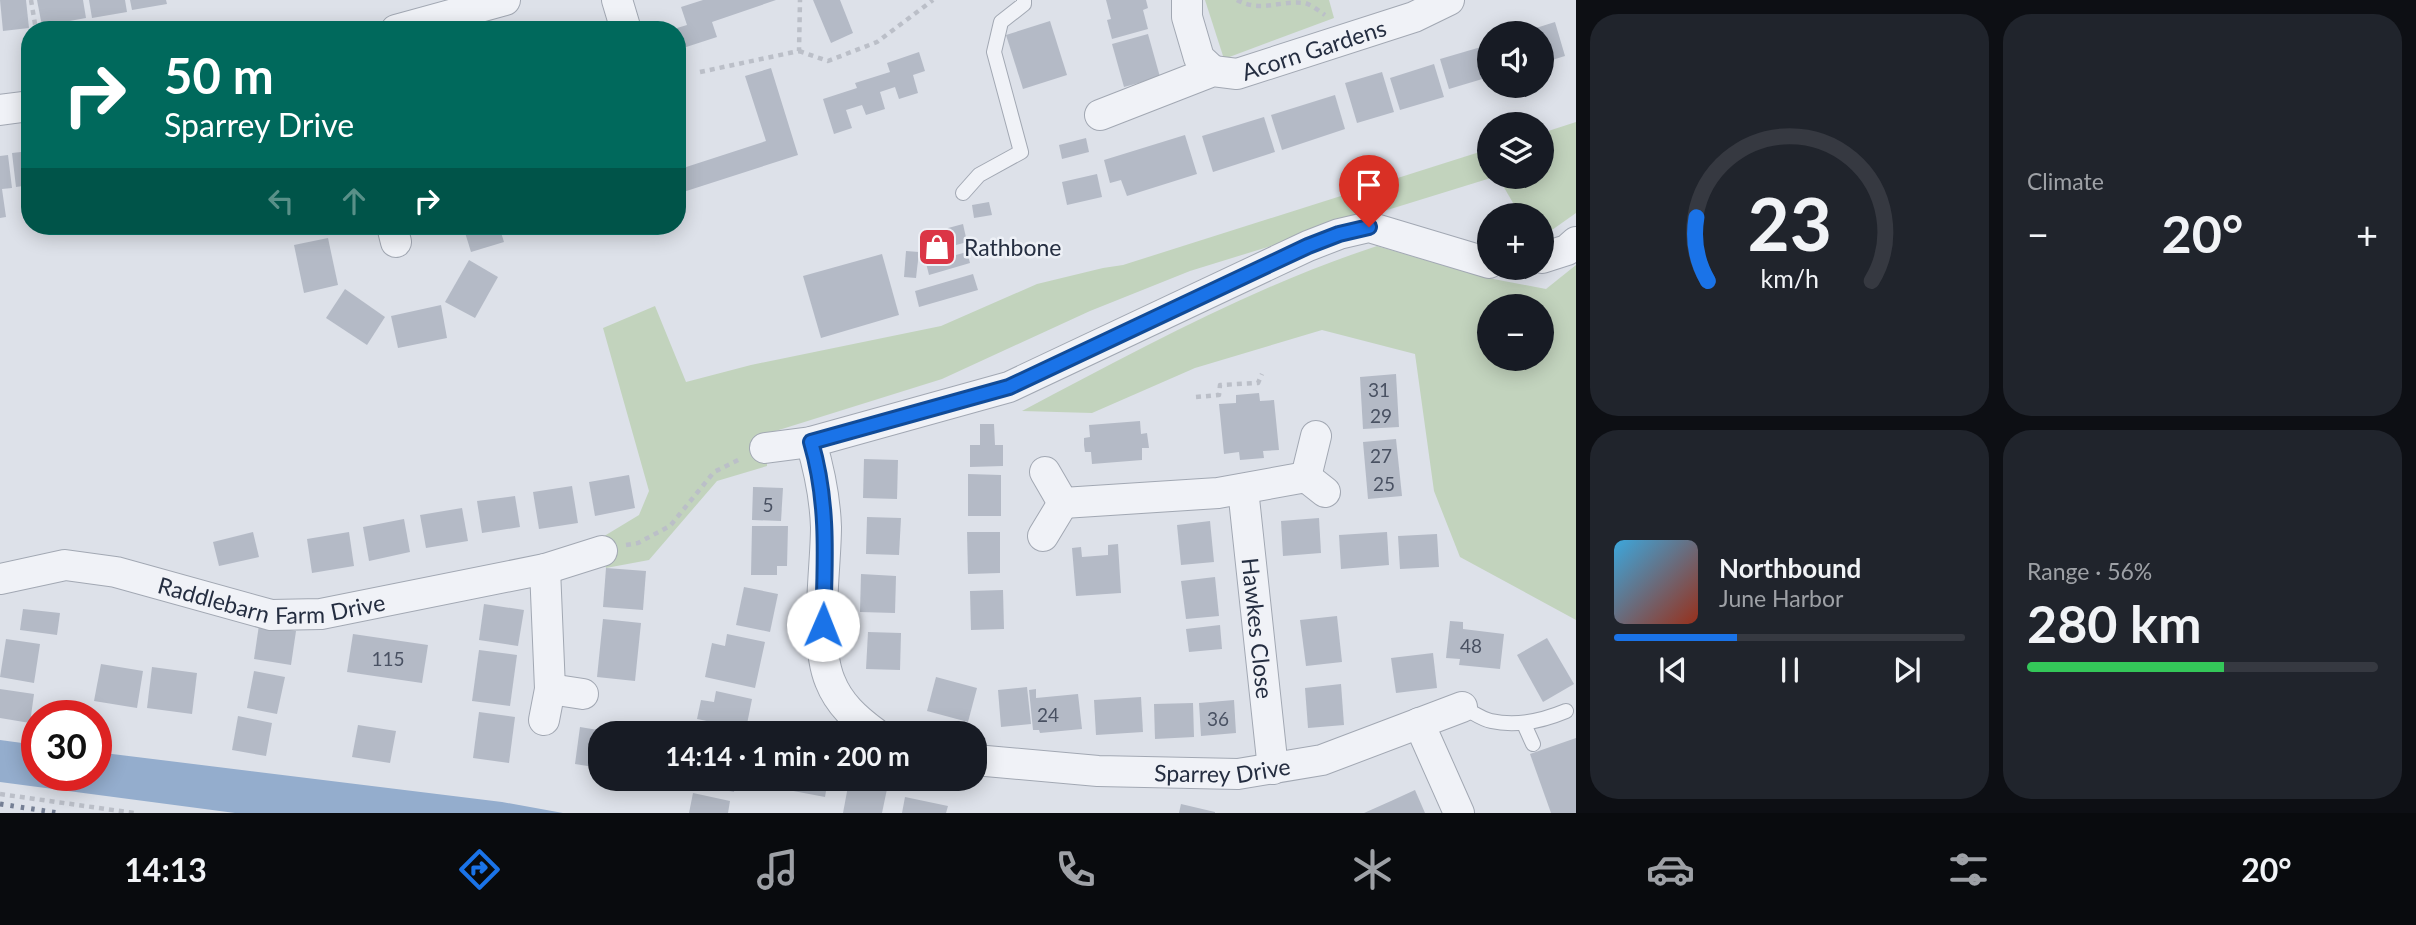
<!DOCTYPE html>
<html lang="en">
<head>
<meta charset="utf-8">
<style>
	:root { --surface:#171b24; --page:#20242c; --text:#f1f3f6; --muted:#9ea1a6; --line:#363941; --accent:#1a73e8 }
	body { margin:0; font-family:Lato,sans-serif; background:var(--page); color:var(--text); height:100vh; display:flex; flex-direction:column; font-size:26px; white-space:nowrap }
	* { box-sizing:border-box; margin:0 }
	p { font-size:23px; color:var(--muted) }
	.icon { flex:none; width:38px; height:38px; fill:none; stroke:currentColor; stroke-width:2; stroke-linecap:round; stroke-linejoin:round }
	.map { position:relative; flex:1; overflow:hidden }
	.details { display:flex; flex-direction:column; gap:14px; padding:14px; background:#0d0f14; width:840px }
	.details>* { flex:none }
	.hud { position:absolute; left:21px; top:21px; width:665px; height:214px; border-radius:28px; box-shadow:0 4px 18px #0003; background:#00695c; color:#fff; overflow:hidden }
	.buttons { position:absolute; left:1477px; top:21px; display:grid; gap:14px }
	.buttons a { display:grid; place-items:center; width:77px; height:77px; border-radius:50%; background:var(--surface); box-shadow:0 4px 18px #0003; font-size:35px }
	.speed { position:absolute; left:21px; top:700px; display:flex; gap:14px; font-size:35px; font-weight:700; text-align:center }
	.speed>* { display:grid; place-content:center; width:91px; height:91px; border-radius:50%; background:var(--surface); box-shadow:0 4px 18px #0003; line-height:1 }
	.speed .limit { border:10px solid #d22; background:#fff; color:#111 }
	.pin { position:absolute; display:grid; place-items:center; width:60px; height:60px; color:#fff; margin:-72px -30px; border-radius:50% 50% 50% 0; rotate:-45deg; box-shadow:0 0 7px #0007 }
	.pin .icon { rotate:45deg }
	.me { position:absolute; width:77px; margin:-38px; rotate:1deg; stroke-linejoin:round; filter:drop-shadow(0 0 5px #0008) }
	.turn { display:flex; align-items:center; gap:24px; height:147px; padding:0 28px; font-size:32px }
	.turn .icon { width:91px; height:91px; stroke-width:2.5 }
	.turn b { display:block; font-size:49px; line-height:60px }
	.lanes { display:flex; align-items:center; height:66px; padding:0 28px; background:#0003; justify-content:center; gap:35px; direction:ltr }
	.lanes .off { opacity:.35 }
	.big { font-size:52px; font-weight:700; line-height:1.1 }
	.details .widget { flex:1; display:flex; flex-direction:column; justify-content:center; gap:10px; min-width:0; padding:0 24px; border-radius:28px; background:var(--page) }
	.details .dial { align-items:center; gap:0 }
	.dial svg { height:182px; overflow:visible; fill:none; stroke:var(--line); stroke-width:7; stroke-linecap:round; text-anchor:middle }
	.dial text { fill:var(--text); stroke:none }
	.song { display:flex; align-items:center; gap:21px }
	.cover { width:84px; height:84px; border-radius:10px; background:linear-gradient(135deg,hsl(200 70% 55%),hsl(10 70% 35%)) }
	.played { height:7px; border-radius:4px; background:linear-gradient(90deg,var(--accent) 35%,var(--line) 35%) }
	.keys { display:flex; justify-content:space-around; direction:ltr }
	.heat { display:flex; justify-content:space-between; align-items:center; font-size:38px; direction:ltr }
	.charge { height:10px; border-radius:5px; background:linear-gradient(90deg,#34c759 56%,var(--line) 0) }
	.details .tiles { flex:1; display:grid; gap:14px; grid-template-columns:repeat(2,1fr) }
	.trip { position:absolute; left:588px; top:721px; width:399px; height:70px; border-radius:28px; background:var(--surface); box-shadow:0 4px 18px #0003; font-weight:700; line-height:70px; text-align:center }
	.tabs { display:flex; height:112px; justify-content:space-around; align-items:center; background:#090b0e; color:var(--muted) }
	.tabs .icon { width:49px; height:49px }
	.tabs .selected { color:var(--accent) }
	.tabs b { font-size:32px; color:var(--text) }
	main { display:flex; flex:1; min-height:0 }
	.map>svg:first-child { display:block }
	.green { fill:#c2d3bd; fill-rule:evenodd }
	.water { fill:#94adcd }
	.building { fill:#b4bac6 }
	.lines { fill:none; stroke-linecap:round; stroke-linejoin:round }
	.service-casing { stroke:#a2a8b3; stroke-width:16 }
	.minor-casing { stroke:#a2a8b3; stroke-width:32 }
	.path { stroke:#bbbfc8; stroke-width:4.5; stroke-dasharray:5 5; stroke-linecap:butt }
	.service { stroke:#f0f2f7; stroke-width:14 }
	.minor { stroke:#f0f2f7; stroke-width:30 }
	.rail { stroke:#757f94; stroke-width:5; stroke-dasharray:3.5 7; stroke-linecap:butt }
	.route-casing { stroke:#114b97; stroke-width:18 }
	.route { stroke:#1a73e8; stroke-width:12 }
	.labels { text-anchor:middle; dominant-baseline:central; stroke-width:5; stroke-linejoin:round; paint-order:stroke }
	.number-label { font-size:19px; fill:#495162 }
	.street-label { font-size:23px; fill:#252e41; stroke:#edf0f6 }
	.poi-label { font-size:23px; fill:#252e41; stroke:#edf0f6; text-anchor:start }
</style>
</head>
<body>
<main>
<div class="map">
<svg width="1576" height="813" viewBox="0 0 1576 813">
	<rect width="100%" height="100%" fill="#dde1e9"/>
	<!-- green -->
	<g class="green">
		<path d="M1205 0H1329L1334 18 1224 59Z"/>
		<path d="M1576 122V213L1542 237V215H1520L1498 177H1542V133Z"/>
		<path d="M1489 149V177H1494L1190 271 1090 311 942 379 766 434 767 466 717 481 649 560 606 568 601 538 639 515 649 491 603 328 655 306 686 382 751 365 941 326 1037 284 1103 268 1123 265Z"/>
		<path d="M1377 246 1483 277 1546 289 1576 265V620L1460 557 1434 491 1415 354 1322 330 1195 368 1092 413 1022 411C1138 350 1252 287 1377 246ZM1542 306V359H1489V306Z"/>
	</g>
	<!-- water -->
	<path class="water" d="M0 740 37 745V775H96V752L502 802 563 813H235L0 782Z"/>
	<!-- building -->
	<g class="building">
		<path d="M0 0H26L29 28 3 31Z"/>
		<path d="M37 0H83L86 18 42 26Z"/>
		<path d="M89 0H125L127 12 92 18Z"/>
		<path d="M130 0H166L167 4 132 10Z"/>
		<path d="M703 0H776L712 22 717 37 677 50V28L687 25 681 7Z"/>
		<path d="M813 0H840L853 33 831 43Z"/>
		<path d="M1106 0H1146L1148 8 1143 10 1148 29 1112 39 1107 20 1111 19Z"/>
		<path d="M1050 21 1067 75 1023 89 1006 35Z"/>
		<path d="M1555 22 1565 56 1542 63V33H1520Z"/>
		<path d="M1148 34 1160 77 1124 87 1112 44Z"/>
		<path d="M1481 47 1489 77 1449 89 1440 59Z"/>
		<path d="M919 52 925 71 913 75 918 93 899 99 895 87 880 92 885 109 866 115 862 105 846 110 852 128 834 134 823 99 857 88 855 83 890 72 887 63Z"/>
		<path d="M1434 64 1444 97 1400 110 1390 78Z"/>
		<path d="M771 68 798 155 677 194V170L766 141 745 76Z"/>
		<path d="M1382 72 1394 112 1357 123 1345 83Z"/>
		<path d="M1335 95 1345 129 1282 150 1271 115Z"/>
		<path d="M1264 117 1275 152 1213 172 1202 136Z"/>
		<path d="M1185 135 1197 174 1127 196 1121 180 1110 183 1104 160Z"/>
		<path d="M1086 138 1089 152 1062 159 1059 145Z"/>
		<path d="M30 151V214H27L23 186 16 187 12 153Z"/>
		<path d="M8 155 12 188 2 189 6 217 0 218V156Z"/>
		<path d="M1097 174 1102 197 1067 205 1062 182Z"/>
		<path d="M989 202 992 215 974 218 972 205Z"/>
		<path d="M963 224 967 242 927 253 922 235Z"/>
		<path d="M315 226H349V229L316 233Z"/>
		<path d="M463 226H499L504 242 471 252Z"/>
		<path d="M328 238 338 285 304 293 294 245Z"/>
		<path d="M906 251 919 252 916 278 904 277Z"/>
		<path d="M967 252 970 263 929 275 926 263Z"/>
		<path d="M882 254 899 315 821 338 803 276Z"/>
		<path d="M469 260 498 277 475 318 445 302Z"/>
		<path d="M973 274 978 290 919 307 915 291Z"/>
		<path d="M345 289 385 317 367 345 326 318Z"/>
		<path d="M441 305 447 338 398 348 391 316Z"/>
		<path d="M1396 374 1399 427 1363 429 1360 377Z"/>
		<path d="M1259 393 1260 401 1274 400 1279 450 1263 451 1264 458 1240 460 1239 452 1224 454 1219 404 1236 403V395Z"/>
		<path d="M1140 421 1141 434 1147 433 1149 448H1142V460L1092 464 1091 452H1085L1084 445V438L1090 437 1089 425Z"/>
		<path d="M980 424H994L995 445H1003V466L970 467V445H980Z"/>
		<path d="M1396 439 1402 496 1368 499 1363 442Z"/>
		<path d="M864 459 898 460 897 499 863 498Z"/>
		<path d="M968 474 1001 475V516H968Z"/>
		<path d="M629 475 635 508 595 516 589 482Z"/>
		<path d="M572 486 578 523 539 529 533 492Z"/>
		<path d="M753 487 783 488 781 521 752 520Z"/>
		<path d="M515 496 520 527 482 533 477 501Z"/>
		<path d="M462 508 468 541 426 548 420 515Z"/>
		<path d="M867 517 901 518 899 555 866 554Z"/>
		<path d="M1319 518 1321 553 1283 556 1281 521Z"/>
		<path d="M404 519 410 552 369 561 363 527Z"/>
		<path d="M1210 521 1214 562 1181 565 1177 525Z"/>
		<path d="M752 526H788L787 566H777V575H751Z"/>
		<path d="M253 532 259 557 219 566 213 542Z"/>
		<path d="M349 532 354 566 312 573 307 539Z"/>
		<path d="M967 532H1000V573L968 574Z"/>
		<path d="M1387 532 1389 565 1341 569 1339 535Z"/>
		<path d="M1437 534 1439 567 1400 569 1398 536Z"/>
		<path d="M1118 544 1121 593 1076 596 1072 548 1081 547 1082 557 1108 555V545Z"/>
		<path d="M606 568 646 571 643 610 603 607Z"/>
		<path d="M861 574 896 576 895 613 860 612Z"/>
		<path d="M1215 577 1219 616 1186 619 1181 581Z"/>
		<path d="M744 587 778 594 770 632 736 625Z"/>
		<path d="M1003 590 1004 629 971 630 970 591Z"/>
		<path d="M484 604 524 610 518 646 479 640Z"/>
		<path d="M23 609 60 613 57 635 20 630Z"/>
		<path d="M1337 616 1342 662 1306 666 1300 620Z"/>
		<path d="M603 619 641 623 635 681 597 677Z"/>
		<path d="M1450 621 1463 622V629L1504 634 1500 669 1459 665 1460 659 1446 658Z"/>
		<path d="M259 625 296 631 291 665 254 659Z"/>
		<path d="M1220 625 1222 649 1189 652 1186 629Z"/>
		<path d="M868 632 901 633 900 670 866 669Z"/>
		<path d="M353 634 428 645 422 683 347 672Z"/>
		<path d="M727 634 765 642 755 688 705 677 712 643 725 646Z"/>
		<path d="M1547 638 1574 684 1543 702 1517 655Z"/>
		<path d="M6 639 40 644 34 683 0 677Z"/>
		<path d="M479 650 517 655 510 706 472 701Z"/>
		<path d="M1433 653 1437 688 1396 693 1391 658Z"/>
		<path d="M101 664 143 671 137 708 94 701Z"/>
		<path d="M152 667 197 673 192 714 147 708Z"/>
		<path d="M254 671 285 677 277 714 247 708Z"/>
		<path d="M936 677 977 688 968 722 927 711Z"/>
		<path d="M1341 684 1344 725 1308 728 1305 688Z"/>
		<path d="M1027 687 1031 724 1001 727 998 690Z"/>
		<path d="M0 689 34 694 30 723 0 718Z"/>
		<path d="M1036 689V698L1078 694 1082 729 1040 733 1039 730H1033L1029 690Z"/>
		<path d="M716 691 752 699 746 729 697 719 701 700 714 702Z"/>
		<path d="M1141 697 1143 732 1096 735 1094 700Z"/>
		<path d="M1234 700 1236 733 1201 736 1199 703Z"/>
		<path d="M1193 703 1194 737 1155 739 1154 704Z"/>
		<path d="M479 712 515 717 509 763 473 758Z"/>
		<path d="M238 716 272 723 266 756 232 750Z"/>
		<path d="M358 725 396 731 390 763 352 757Z"/>
		<path d="M580 727 610 732 600 733V768L575 764Z"/>
		<path d="M1576 738V813H1551L1530 754Z"/>
		<path d="M680 779H736L734 792 679 781Z"/>
		<path d="M790 779H828L825 797 788 790Z"/>
		<path d="M849 781 887 789 882 813H843Z"/>
		<path d="M1415 790 1425 813H1364L1391 801Z"/>
		<path d="M693 793 730 801 728 813H689Z"/>
		<path d="M905 797 948 806 946 813H902Z"/>
		<path d="M1181 804 1215 812V813H1179Z"/>
	</g>
	<g class="lines">
		<defs>
			<g id="service">
				<path d="M963 193 979 175 1021 152 994 52 1001 22 1024 4V0"/>
				<path d="M1462 707C1471 711 1481 719 1491 721 1517 727 1542 721 1566 711"/>
				<path d="M1524 724 1533 744"/>
			</g>
			<g id="minor">
				<path d="M617 0 626 30"/>
				<path d="M1187 0V17L1199 58 1213 71"/>
				<path d="M396 30 505 0"/>
				<path d="M0 110 30 106"/>
				<path id="s1" d="M1100 115 1213 71 1237 74 1414 17 1449 0"/>
				<path d="M392 226 396 242"/>
				<path d="M1542 258 1567 250 1576 242"/>
				<path d="M811 442C819 469 825 498 826 527 826 569 814 643 830 681 839 704 856 719 875 733"/>
				<path d="M765 448 811 442 1009 387 1308 246 1339 234 1369 227 1489 263"/>
				<path d="M1045 472 1063 503 1218 493 1306 477 1325 492"/>
				<path d="M1306 477 1316 436"/>
				<path id="s2" d="M1243 489 1273 769"/>
				<path d="M1043 536 1063 503"/>
				<path id="s3" d="M0 579 65 565 116 572 271 615 321 614 545 569 602 551"/>
				<path d="M550 689 583 694"/>
				<path d="M544 720 550 689 545 569"/>
				<path d="M1419 723 1459 813"/>
				<path id="s4" d="M975 760 1098 771 1238 774 1322 760 1462 707"/>
			</g>
		</defs>
		<!-- service casing -->
		<use href="#service" class="service-casing"/>
		<!-- minor casing -->
		<use href="#minor" class="minor-casing"/>
		<!-- path -->
		<g class="path">
			<path d="M31 0 36 30"/>
			<path d="M1237 0C1261 13 1280 0 1305 3 1312 5 1319 11 1325 15"/>
			<path d="M799 51 828 61 877 42 933 0"/>
			<path d="M700 72 799 51 800 0"/>
			<path d="M1196 397 1219 395 1220 385 1258 383 1262 374"/>
			<path d="M626 545 638 543 670 526 714 472 742 458"/>
			<path d="M0 794 134 813"/>
		</g>
		<!-- service -->
		<use href="#service" class="service"/>
		<!-- minor -->
		<use href="#minor" class="minor"/>
		<!-- rail -->
		<path class="rail" d="M0 804 59 813"/>
	</g>
	<g class="lines">
		<defs>
			<path id="route" d="M823 625C825 563 829 503 811 442L1009 387 1308 246 1339 234 1369 227"/>
		</defs>
		<!-- route casing -->
		<use href="#route" class="route-casing"/>
		<!-- route -->
		<use href="#route" class="route"/>
	</g>
	<!-- icons -->
	<defs>
		<symbol id="shop-square" viewBox="-11 -11 22 22"><rect x="-9" y="-9" width="18" height="18" rx="4" fill="#db3546" stroke="#edf0f6"/><path d="M-5-2.5h2.3a2.7 3.5 0 0 1 5.4 0H5L5.5 6h-11ZM-1.5-2.5h3a1.5 2.3 0 0 0-3 0Z" fill="#fff"/></symbol>
	</defs>
	<g fill-rule="evenodd">
		<use href="#shop-square" x="915" y="225" width="44" height="44"/>
	</g>
	<g class="labels">
		<!-- number labels -->
		<g class="number-label">
			<text x="1379" y="389">31</text>
			<text x="1381" y="415">29</text>
			<text x="1381" y="455">27</text>
			<text x="1384" y="483">25</text>
			<text x="768" y="504">5</text>
			<text x="1471" y="645">48</text>
			<text x="388" y="658">115</text>
			<text x="1048" y="714">24</text>
			<text x="1218" y="718">36</text>
		</g>
		<!-- street labels -->
		<g class="street-label">
			<text stroke="none"><textPath href="#s1" startOffset="226">Acorn Gardens</textPath></text>
			<text stroke="none"><textPath href="#s3" startOffset="278">Raddlebarn Farm Drive</textPath></text>
			<text stroke="none"><textPath href="#s2" startOffset="140">Hawkes Close</textPath></text>
			<text stroke="none"><textPath href="#s4" startOffset="248">Sparrey Drive</textPath></text>
		</g>
		<!-- poi labels -->
		<g class="poi-label">
			<text x="964" y="247">Rathbone</text>
		</g>
	</g>
</svg>
<div class="buttons">
<a><svg class="icon" aria-label="sound" viewBox="0 0 24 24"><path d="M4 9h4l5-4v14l-5-4H4zM17 9q2 3 0 6"/></svg></a>
<a><svg class="icon" aria-label="layers" viewBox="0 0 24 24"><path d="M12 4l9 5-9 5-9-5zM3 14l9 5 9-5"/></svg></a>
<a>+</a>
<a>−</a>
</div>
<div class="speed"><div class="limit">30</div></div>
<div class="pin" style="left:1369px;top:227px;background:#d93025"><svg class="icon" aria-label="arrive" viewBox="0 0 24 24"><path d="M6 21V4h12l-3 4 3 4H6"/></svg></div>
<svg class="me" style="left:823px;top:625px" viewBox="-20 -20 40 40"><circle r="19" fill="#fff"/><path d="M0-13L10 11 0 6-10 11z" fill="#1a73e8"/></svg>
<div class="trip">14:14 · 1 min · 200 m</div>
<div class="hud">
<div class="turn"><svg class="icon" aria-label="right" viewBox="0 0 24 24"><path d="M7 20v-9h11M14 6l5 5-5 5"/></svg><div><b>50 m</b>Sparrey Drive</div></div>
<div class="lanes"><svg class="icon off" aria-label="left" viewBox="0 0 24 24"><path d="M17 20v-9H6M10 6l-5 5 5 5"/></svg><svg class="icon off" aria-label="ahead" viewBox="0 0 24 24"><path d="M12 20V5M6 11l6-6 6 6"/></svg><svg class="icon" aria-label="right" viewBox="0 0 24 24"><path d="M7 20v-9h11M14 6l5 5-5 5"/></svg></div>
</div>
</div>
<section class="details">
<div class="tiles">
<div class="widget dial"><svg viewBox="0 0 100 80">
<path d="M14 69A42 42 0 1 1 86 69"/>
<path d="M14 69A42 42 0 0 1 9 41" stroke="#1a73e8"/>
<text x="50" y="56" font-size="32" font-weight="700">23</text>
<text x="50" y="72" font-size="11">km/h</text>
</svg></div>
<div class="widget"><p>Climate</p>
<div class="heat"><a>−</a><b class="big">20°</b><a>+</a></div>
</div>
<div class="widget">
<div class="song"><i class="cover"></i><div><b>Northbound</b><p>June Harbor</p></div></div>
<div class="played"></div>
<div class="keys"><svg class="icon" aria-label="previous" viewBox="0 0 24 24"><path d="M18 5L8 12l10 7zM5 5v14"/></svg><svg class="icon" aria-label="pause" viewBox="0 0 24 24"><path d="M8 5v14M16 5v14"/></svg><svg class="icon" aria-label="next" viewBox="0 0 24 24"><path d="M6 5l10 7-10 7zM19 5v14"/></svg></div>
</div>
<div class="widget"><p>Range · 56%</p><b class="big">280 km</b><div class="charge"></div></div>
</div>
</section>
</main>
<nav class="tabs">
<b>14:13</b>
<svg class="icon selected" aria-label="directions" viewBox="0 0 24 24"><path d="M12 3l9 9-9 9-9-9zM9 14v-3h6M13 9l2 2-2 2"/></svg>
<svg class="icon" aria-label="music" viewBox="0 0 24 24"><path d="M9 18V5l10-2v13"/><circle cx="6" cy="18" r="3"/><circle cx="16" cy="16" r="3"/></svg>
<svg class="icon" aria-label="phone" viewBox="0 0 24 24"><path d="M5 4h4l2 5-3 2q2 4 5 5l2-3 5 2v4C11 20 4 13 5 4z"/></svg>
<svg class="icon" aria-label="climate" viewBox="0 0 24 24"><path d="M12 3v18M4 7l16 10M4 17L20 7"/></svg>
<svg class="icon" aria-label="car" viewBox="0 0 24 24"><path d="M5 17H2v-5l4-1 3-4h7l3 4 3 1v5h-3M9 17h6M6 11h13"/><circle cx="7" cy="17" r="2"/><circle cx="17" cy="17" r="2"/></svg>
<svg class="icon" aria-label="filters" viewBox="0 0 24 24"><path d="M4 7h16M4 17h16"/><circle cx="9" cy="7" r="2"/><circle cx="15" cy="17" r="2"/></svg>
<b>20°</b>
</nav>
</body>
</html>
